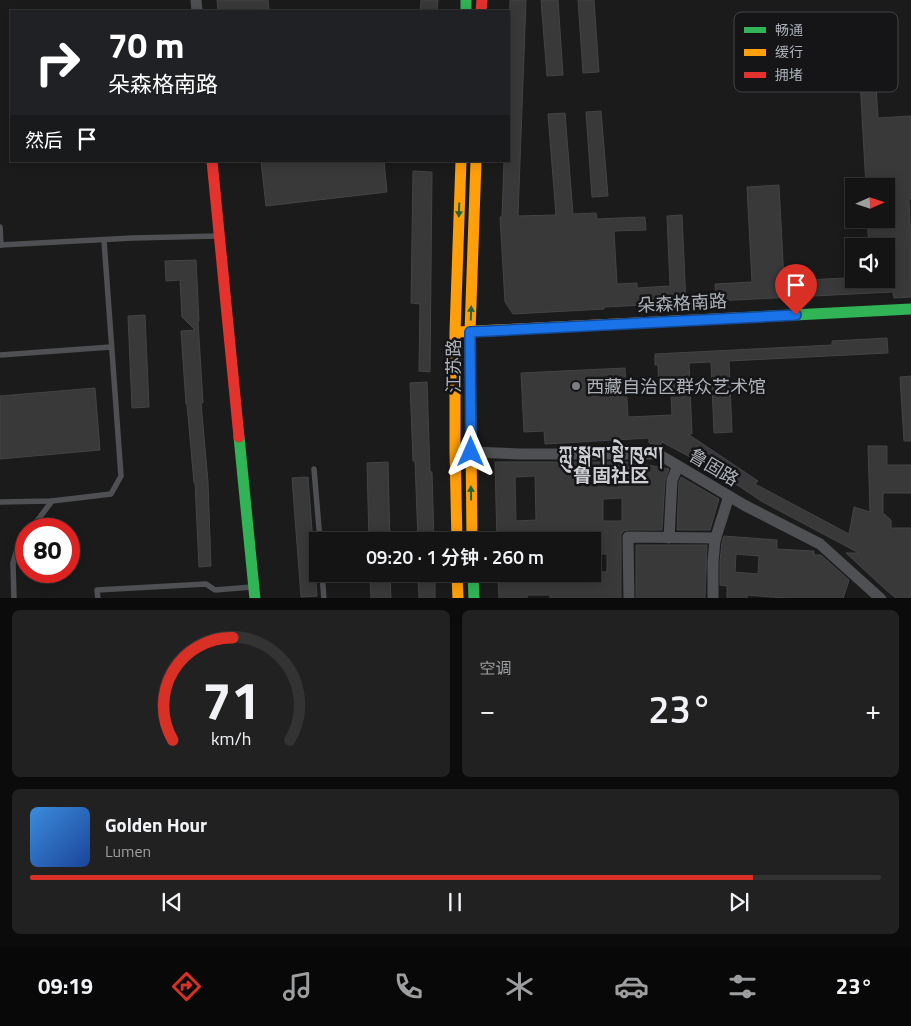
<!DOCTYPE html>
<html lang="zh">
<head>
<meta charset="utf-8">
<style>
	:root { --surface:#141414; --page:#212122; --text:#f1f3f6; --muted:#9d9ea0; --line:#333334; --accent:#d93025 }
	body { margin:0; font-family:"Titillium Web","Noto Sans SC","Noto Serif Tibetan",sans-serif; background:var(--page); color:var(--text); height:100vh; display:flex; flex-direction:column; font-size:19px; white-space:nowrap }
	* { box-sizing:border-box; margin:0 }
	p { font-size:16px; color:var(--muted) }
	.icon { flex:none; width:28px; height:28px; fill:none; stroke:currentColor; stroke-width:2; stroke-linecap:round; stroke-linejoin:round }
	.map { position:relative; height:598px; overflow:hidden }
	.panel { display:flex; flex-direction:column; gap:12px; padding:12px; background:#0b0b0b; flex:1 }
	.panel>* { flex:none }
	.banner { position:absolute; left:10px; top:10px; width:500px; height:152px; border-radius:0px; box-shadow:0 2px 12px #0003,0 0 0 1px var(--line); background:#202124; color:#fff; overflow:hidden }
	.needle { width:32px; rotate:87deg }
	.fabs { position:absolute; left:845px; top:178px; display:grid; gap:10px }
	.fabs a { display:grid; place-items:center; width:50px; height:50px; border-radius:0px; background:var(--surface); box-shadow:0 2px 12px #0003,0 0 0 1px var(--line); font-size:25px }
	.speed { position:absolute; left:15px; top:518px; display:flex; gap:10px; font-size:25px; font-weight:700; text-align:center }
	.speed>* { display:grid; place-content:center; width:65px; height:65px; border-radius:50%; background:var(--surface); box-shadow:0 2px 12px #0003,0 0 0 1px var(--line); line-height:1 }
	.speed .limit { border:8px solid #d22; background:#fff; color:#111 }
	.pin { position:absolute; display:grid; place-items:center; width:42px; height:42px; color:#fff; margin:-51px -21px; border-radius:50% 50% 50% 0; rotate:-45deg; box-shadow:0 0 5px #0007 }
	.pin .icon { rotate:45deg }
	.me { position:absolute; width:55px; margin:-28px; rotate:0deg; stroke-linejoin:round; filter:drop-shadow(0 0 4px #0008) }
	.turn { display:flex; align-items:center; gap:18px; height:105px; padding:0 15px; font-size:22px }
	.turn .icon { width:65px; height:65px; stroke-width:2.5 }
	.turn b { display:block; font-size:35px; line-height:42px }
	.then { display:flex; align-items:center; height:48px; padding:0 15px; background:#0003; gap:10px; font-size:19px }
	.big { font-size:38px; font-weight:600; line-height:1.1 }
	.panel .widget { flex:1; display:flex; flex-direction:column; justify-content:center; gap:8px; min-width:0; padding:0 18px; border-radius:8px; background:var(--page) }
	.panel .dial { align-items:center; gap:0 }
	.dial svg { height:130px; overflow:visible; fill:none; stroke:var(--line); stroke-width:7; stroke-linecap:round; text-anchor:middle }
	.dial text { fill:var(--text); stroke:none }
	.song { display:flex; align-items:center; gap:15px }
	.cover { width:60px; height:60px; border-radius:8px; background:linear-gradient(135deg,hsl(210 70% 55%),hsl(220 70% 35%)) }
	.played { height:5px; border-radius:2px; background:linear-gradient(90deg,var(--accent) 85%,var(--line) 85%) }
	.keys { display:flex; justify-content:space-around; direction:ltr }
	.heat { display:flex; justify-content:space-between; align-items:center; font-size:28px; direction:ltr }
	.panel .tiles { flex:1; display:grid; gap:12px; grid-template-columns:1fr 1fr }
	.widget:last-child { grid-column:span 2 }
	.trip { position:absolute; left:309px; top:532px; width:292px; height:50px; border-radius:0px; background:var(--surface); box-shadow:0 2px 12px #0003,0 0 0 1px var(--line); font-weight:600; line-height:50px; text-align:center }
	.tabs { display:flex; height:80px; justify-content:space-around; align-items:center; background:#080808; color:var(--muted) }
	.tabs .icon { width:35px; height:35px }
	.tabs .selected { color:var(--accent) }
	.tabs b { font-size:22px; color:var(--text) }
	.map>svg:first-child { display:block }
	.building { fill:#39393a; stroke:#434447; fill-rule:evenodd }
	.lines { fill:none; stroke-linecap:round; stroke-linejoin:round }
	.lane { stroke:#4f5053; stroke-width:5.5 }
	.street { stroke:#4f5053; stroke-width:11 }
	.fast { stroke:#30b455; stroke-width:11 }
	.slow { stroke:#ff9f0a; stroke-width:11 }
	.jam { stroke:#e5322d; stroke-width:11 }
	.oneway { fill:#226436 }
	.route-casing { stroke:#114b97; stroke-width:12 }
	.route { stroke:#1a73e8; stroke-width:9 }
	.poi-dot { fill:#7a7d82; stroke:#151517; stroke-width:2 }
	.labels { text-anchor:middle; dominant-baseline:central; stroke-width:5; stroke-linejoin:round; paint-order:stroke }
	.street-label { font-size:18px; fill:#adb2ba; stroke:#151517 }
	.poi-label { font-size:18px; fill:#adb2ba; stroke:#151517; text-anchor:start }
	.neighbourhood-label { font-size:19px; font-weight:bold; fill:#ced0d6; stroke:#151517 }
	.key { fill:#151517; stroke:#434448; stroke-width:1 }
	.key-label { font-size:14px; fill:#adb2ba }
</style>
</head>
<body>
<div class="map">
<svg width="911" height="599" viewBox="0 0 911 599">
	<rect width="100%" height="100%" fill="#1b1b1b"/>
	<!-- building -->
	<g class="building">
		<path d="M217 0H268L269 9H262L261 11H218Z"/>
		<path d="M421 0H438L437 11H420Z"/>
		<path d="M510 0H526L518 216 556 215 548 114 565 113 573 214 596 213 597 219 645 217 646 230 614 231 617 284 637 283V288L670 286 667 216 682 215 686 303 604 307V309L513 314 505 302 500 217H502L504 161H509V32Z"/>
		<path d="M541 0H558L563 75 547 76Z"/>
		<path d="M578 0H594L599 72 583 73Z"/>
		<path d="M835 21H844L845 37 873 35 878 118 911 116V199H909L911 244V297L894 298 893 292 716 301 715 284 752 282 747 187 779 185 784 281 846 278 847 280 893 278 891 246H869L867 219H890L889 204H891L890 186H866L859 62 831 63 830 37H836Z"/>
		<path d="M601 111 608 196 592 197 586 112Z"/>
		<path d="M261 161H384L387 192 266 206Z"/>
		<path d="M413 171 432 172 430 372 419 371 420 304 411 303Z"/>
		<path d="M196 260 199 321H198L203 403H201L208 482 211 566 199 567 195 483H194L187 404H186L181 331 195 330 182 317 180 280 166 281 165 261Z"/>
		<path d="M145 315 149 407 132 408 128 316Z"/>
		<path d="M887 338 888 353 729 361 732 432 714 433 711 362 689 363 692 434H688L758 481 755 484 849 534 854 507 870 512 868 446H887V465H911V493H883V513L891 520V528H911V599H897L886 590 846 553H859L761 501 693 455 692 458 662 442 660 445 649 443V438L545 444 544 431 524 432 521 373 625 368 628 417 672 415 671 394H659L658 365H655V354L832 345V341Z"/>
		<path d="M911 376V441H904L900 377Z"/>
		<path d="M427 382 430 472H432L434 541H418L415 461H413L410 383Z"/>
		<path d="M95 388 100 450 0 459V396Z"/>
		<path d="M388 462 390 541H369L367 463Z"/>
		<path d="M495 462H632L669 469 665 480 662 530H628L624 531 621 534V599H550V595H527V599H499L498 574H592V572H607V554H592V541H580V536L561 537V541H497ZM535 476 536 520 516 521 515 477ZM622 498V521H603V499Z"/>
		<path d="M308 477 317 596 301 597 292 478Z"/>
		<path d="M681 477 719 499 710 530H677L679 482Z"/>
		<path d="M724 536 777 540V549L814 551V555H821L849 580 843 599H796L747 595V599H727V586L720 585V562L722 542ZM736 554 759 556 758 574 735 572Z"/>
		<path d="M636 545H707L705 599H636Z"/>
		<path d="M370 574H390L391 599H371Z"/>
		<path d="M418 574H435V599L419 598Z"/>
	</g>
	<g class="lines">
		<!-- lane -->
		<g class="lane">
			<path d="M0 227 1 245"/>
			<path d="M0 245 133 238 218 236"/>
			<path d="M0 355 111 347"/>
			<path d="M314 469 320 541"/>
			<path d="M0 502 52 501 111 494 121 476 104 240"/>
			<path d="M31 529 52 501"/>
			<path d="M322 574 324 599"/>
			<path d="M14 599 13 563 17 549 26 534"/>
			<path d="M98 599 97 590 206 584 215 590 252 587"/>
		</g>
		<!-- street -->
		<g class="street">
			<path d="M196 0 197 11"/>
			<path d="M471 452 521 454H658L744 505 820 544 881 599"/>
			<path d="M669 538 672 480 678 466"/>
			<path d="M629 599 628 537 716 538"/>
			<path d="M713 599V562L715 540 729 496"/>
		</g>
		<!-- fast -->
		<g class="fast">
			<path d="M466 0V11"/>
			<path d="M735 318 911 309"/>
			<path d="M239 437 255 599"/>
			<path d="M473 574 474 599"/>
		</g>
		<!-- slow -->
		<g class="slow">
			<path d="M457 332 735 318"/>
			<path d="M457 541 455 452V332L461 161"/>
			<path d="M472 541 470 332 476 161"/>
			<path d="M457 574 458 599"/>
		</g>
		<!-- jam -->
		<g class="jam">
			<path d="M481 11 482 0"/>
			<path d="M212 161 239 437"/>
		</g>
	</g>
	<!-- one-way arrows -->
	<defs><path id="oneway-solid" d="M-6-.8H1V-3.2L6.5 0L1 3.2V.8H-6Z" transform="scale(1.25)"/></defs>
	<g class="oneway">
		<use href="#oneway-solid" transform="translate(459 210) rotate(92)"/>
		<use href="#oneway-solid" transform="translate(471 313) rotate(-88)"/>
		<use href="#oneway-solid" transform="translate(471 493) rotate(-91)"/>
	</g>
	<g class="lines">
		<defs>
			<path id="route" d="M471 452 470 332 796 315"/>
		</defs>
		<!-- route casing -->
		<use href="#route" class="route-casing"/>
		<!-- route -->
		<use href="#route" class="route"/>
	</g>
	<!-- markers -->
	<circle class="poi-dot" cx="576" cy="386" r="5"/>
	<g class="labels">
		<!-- street labels -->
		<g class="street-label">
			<text transform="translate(682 303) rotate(-3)">朵森格南路</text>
			<text transform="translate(453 366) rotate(-90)">江苏路</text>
			<text transform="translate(714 467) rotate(31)">鲁固路</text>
		</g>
		<!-- poi labels -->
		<g class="poi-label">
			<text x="586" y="386">西藏自治区群众艺术馆</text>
		</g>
		<!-- neighbourhood labels -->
		<g class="neighbourhood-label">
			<text x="611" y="452">ཀླུ་སྒུག་སྡེ་ཁུལ།<tspan x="611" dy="22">鲁固社区</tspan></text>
		</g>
	</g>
	<!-- legend -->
	<rect x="734" y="12" width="164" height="80" rx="8" class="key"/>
	<rect x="744" y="27" width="22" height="6" fill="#30b455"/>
	<rect x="744" y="49" width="22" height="7" fill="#ff9f0a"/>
	<rect x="744" y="72" width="22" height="6" fill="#e5322d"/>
	<g class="key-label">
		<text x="775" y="35">畅通</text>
		<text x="775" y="57">缓行</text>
		<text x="775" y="80">拥堵</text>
	</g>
</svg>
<div class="fabs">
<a><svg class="needle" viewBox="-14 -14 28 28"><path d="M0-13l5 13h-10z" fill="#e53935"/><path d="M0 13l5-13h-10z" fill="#9d9ea0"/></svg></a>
<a><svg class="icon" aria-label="sound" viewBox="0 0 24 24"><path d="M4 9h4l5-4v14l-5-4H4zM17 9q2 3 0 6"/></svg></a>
</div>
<div class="speed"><div class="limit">80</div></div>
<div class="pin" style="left:796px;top:315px;background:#d93025"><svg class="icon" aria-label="arrive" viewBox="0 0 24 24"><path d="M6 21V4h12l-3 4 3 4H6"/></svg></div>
<svg class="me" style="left:471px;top:452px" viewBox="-20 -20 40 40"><path d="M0-17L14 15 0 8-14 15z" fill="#1a73e8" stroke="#fff" stroke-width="4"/></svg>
<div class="trip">09:20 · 1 分钟 · 260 m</div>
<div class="banner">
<div class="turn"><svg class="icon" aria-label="right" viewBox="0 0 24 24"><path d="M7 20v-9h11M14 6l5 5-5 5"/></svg><div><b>70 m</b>朵森格南路</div></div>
<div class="then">然后<svg class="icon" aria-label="arrive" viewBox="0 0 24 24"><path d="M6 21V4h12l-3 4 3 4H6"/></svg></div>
</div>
</div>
<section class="panel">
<div class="tiles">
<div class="widget dial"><svg viewBox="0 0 100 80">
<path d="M14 69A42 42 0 1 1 86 69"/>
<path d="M14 69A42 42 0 0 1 51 6" stroke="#d93025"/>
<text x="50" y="56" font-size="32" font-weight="700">71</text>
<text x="50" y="72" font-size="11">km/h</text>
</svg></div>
<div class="widget"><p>空调</p>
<div class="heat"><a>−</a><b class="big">23°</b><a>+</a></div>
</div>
<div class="widget">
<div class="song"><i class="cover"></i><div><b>Golden Hour</b><p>Lumen</p></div></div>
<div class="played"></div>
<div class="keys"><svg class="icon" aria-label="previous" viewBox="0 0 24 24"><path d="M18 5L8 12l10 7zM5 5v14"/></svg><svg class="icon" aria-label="pause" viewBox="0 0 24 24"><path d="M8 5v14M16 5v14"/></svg><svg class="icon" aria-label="next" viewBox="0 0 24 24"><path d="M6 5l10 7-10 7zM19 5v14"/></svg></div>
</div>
</div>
</section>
<nav class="tabs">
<b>09:19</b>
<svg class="icon selected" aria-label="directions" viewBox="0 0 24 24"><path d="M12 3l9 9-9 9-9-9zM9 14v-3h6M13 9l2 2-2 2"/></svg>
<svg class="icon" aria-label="music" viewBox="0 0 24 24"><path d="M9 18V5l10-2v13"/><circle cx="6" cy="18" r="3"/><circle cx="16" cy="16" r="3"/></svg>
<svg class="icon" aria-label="phone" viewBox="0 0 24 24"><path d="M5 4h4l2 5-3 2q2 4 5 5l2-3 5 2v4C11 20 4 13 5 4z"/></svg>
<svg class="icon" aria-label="climate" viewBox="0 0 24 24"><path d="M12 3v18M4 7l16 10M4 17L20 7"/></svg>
<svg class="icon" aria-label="car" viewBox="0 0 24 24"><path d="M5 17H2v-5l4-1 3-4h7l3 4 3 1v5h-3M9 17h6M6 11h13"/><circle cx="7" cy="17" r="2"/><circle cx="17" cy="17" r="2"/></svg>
<svg class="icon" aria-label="filters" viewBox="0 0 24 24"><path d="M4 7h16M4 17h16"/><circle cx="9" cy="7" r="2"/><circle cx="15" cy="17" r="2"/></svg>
<b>23°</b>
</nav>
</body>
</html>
